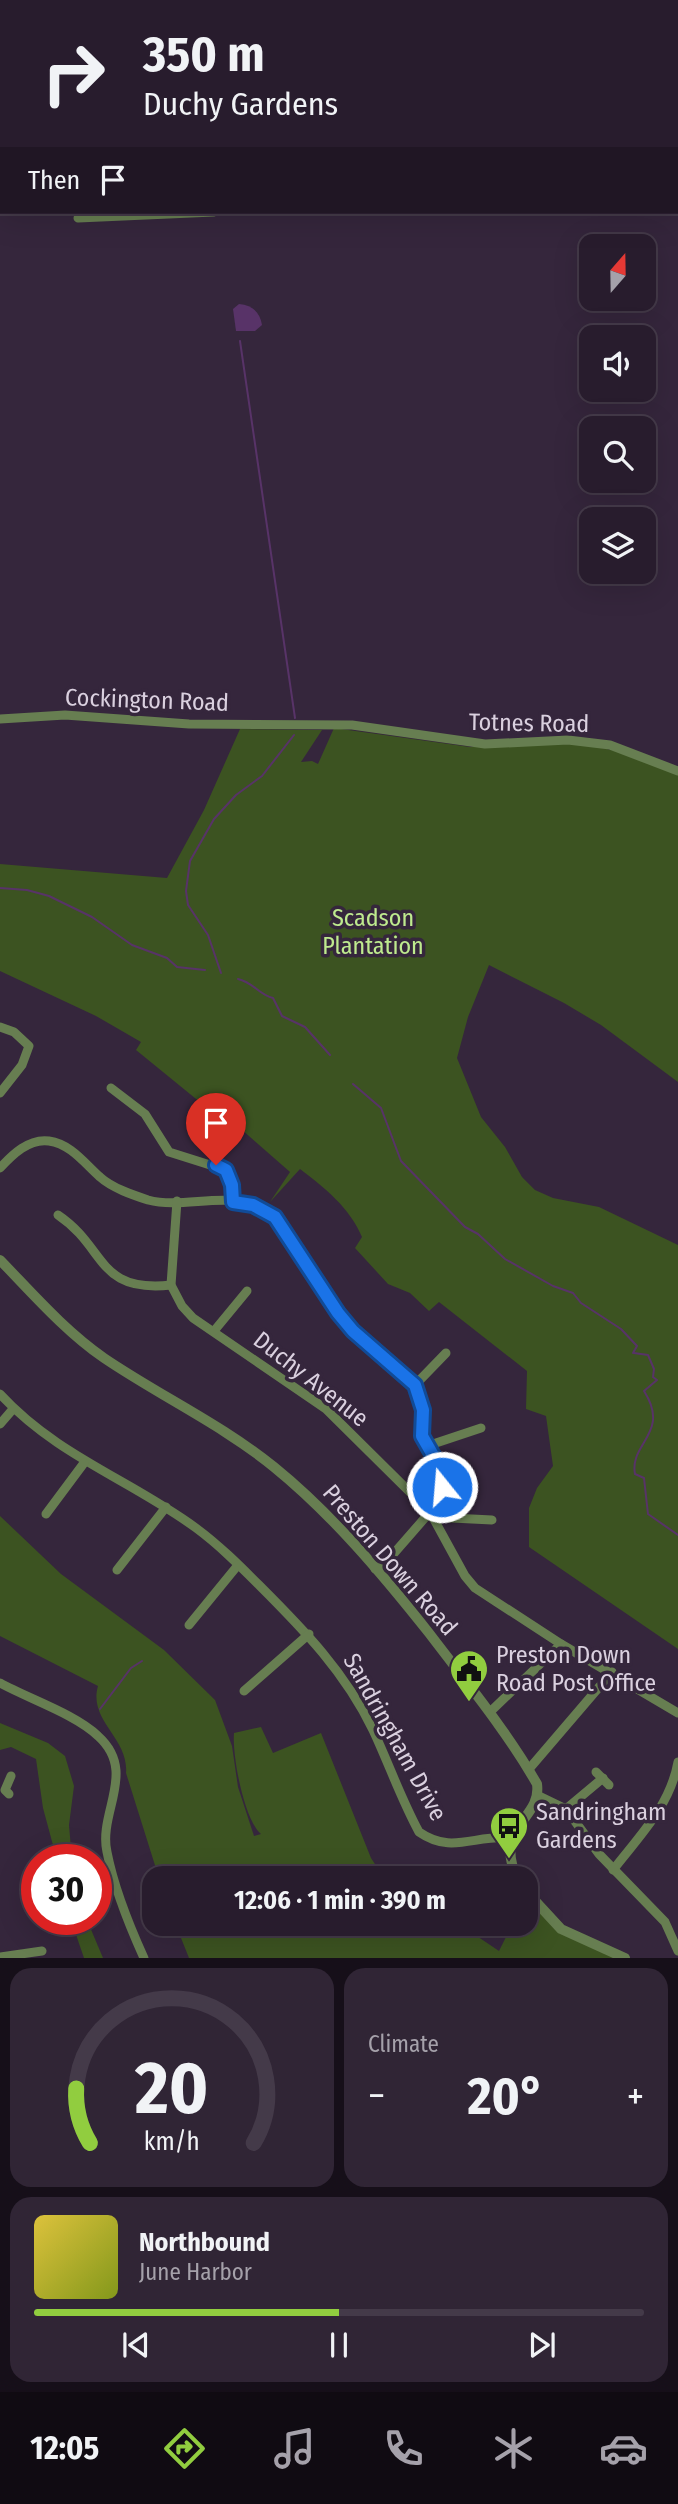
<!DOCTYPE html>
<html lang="en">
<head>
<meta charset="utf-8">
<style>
	:root { --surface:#281c2d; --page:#302535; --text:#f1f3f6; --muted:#a5a1aa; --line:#443a49; --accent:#91cd3f }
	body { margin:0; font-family:"Fira Sans Condensed",sans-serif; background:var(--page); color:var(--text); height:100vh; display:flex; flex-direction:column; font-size:26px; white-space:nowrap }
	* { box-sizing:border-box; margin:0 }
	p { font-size:23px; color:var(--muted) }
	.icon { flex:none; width:38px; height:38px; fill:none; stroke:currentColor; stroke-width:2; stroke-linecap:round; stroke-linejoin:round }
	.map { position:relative; height:1958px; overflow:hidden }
	.panel { display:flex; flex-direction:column; gap:10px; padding:10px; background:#160f19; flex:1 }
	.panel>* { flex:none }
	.hud { position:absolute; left:0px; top:0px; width:679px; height:214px; box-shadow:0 7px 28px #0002,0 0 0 2px var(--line); background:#281c2d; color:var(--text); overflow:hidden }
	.needle { width:46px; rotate:20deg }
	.controls { position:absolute; left:579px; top:234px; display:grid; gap:14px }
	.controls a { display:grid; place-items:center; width:77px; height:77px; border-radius:14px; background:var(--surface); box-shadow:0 7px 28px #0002,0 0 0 2px var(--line); font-size:35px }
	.speed { position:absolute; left:21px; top:1844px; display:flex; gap:14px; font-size:35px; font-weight:700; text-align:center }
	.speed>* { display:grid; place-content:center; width:91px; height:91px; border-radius:50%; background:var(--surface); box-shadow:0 7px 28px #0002,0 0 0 2px var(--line); line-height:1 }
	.speed .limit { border:10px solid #d22; background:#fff; color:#111 }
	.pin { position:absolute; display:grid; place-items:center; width:60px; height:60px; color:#fff; margin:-72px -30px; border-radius:50% 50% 50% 0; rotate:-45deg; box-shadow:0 0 7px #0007 }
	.pin .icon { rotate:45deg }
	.me { position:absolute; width:77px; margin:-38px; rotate:343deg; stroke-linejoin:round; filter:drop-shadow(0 0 5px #0008) }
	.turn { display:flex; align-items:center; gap:24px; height:147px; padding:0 28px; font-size:32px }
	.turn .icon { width:91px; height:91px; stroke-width:2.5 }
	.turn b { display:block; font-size:49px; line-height:60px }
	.then { display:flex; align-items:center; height:66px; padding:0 28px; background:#0003; gap:14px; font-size:26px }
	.big { font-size:52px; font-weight:700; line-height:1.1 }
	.panel .widget { flex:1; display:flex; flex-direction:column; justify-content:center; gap:10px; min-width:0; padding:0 24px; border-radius:21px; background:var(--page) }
	.panel .dial { align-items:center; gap:0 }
	.dial svg { height:182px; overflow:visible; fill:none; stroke:var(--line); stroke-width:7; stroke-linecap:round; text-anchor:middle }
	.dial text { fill:var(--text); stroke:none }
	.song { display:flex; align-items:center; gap:21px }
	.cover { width:84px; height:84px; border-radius:10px; background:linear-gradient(135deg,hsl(50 70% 55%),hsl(70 70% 35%)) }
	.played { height:7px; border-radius:4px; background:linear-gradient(90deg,var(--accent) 50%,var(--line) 50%) }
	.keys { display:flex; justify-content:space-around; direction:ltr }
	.heat { display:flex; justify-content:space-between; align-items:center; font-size:38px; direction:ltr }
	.panel .tiles { flex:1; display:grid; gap:10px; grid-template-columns:1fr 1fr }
	.widget:last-child { grid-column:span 2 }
	.trip { position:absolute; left:142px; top:1866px; width:396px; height:70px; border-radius:21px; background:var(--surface); box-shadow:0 7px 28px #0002,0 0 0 2px var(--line); font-weight:700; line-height:70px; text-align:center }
	.tabs { display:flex; height:112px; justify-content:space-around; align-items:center; background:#100b12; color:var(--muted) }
	.tabs .icon { width:49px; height:49px }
	.tabs .selected { color:var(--accent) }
	.tabs b { font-size:32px; color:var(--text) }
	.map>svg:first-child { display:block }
	.green { fill:#3c5321 }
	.water { fill:#583368 }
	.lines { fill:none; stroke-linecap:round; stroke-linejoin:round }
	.stream { stroke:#583368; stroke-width:2 }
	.minor { stroke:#677e51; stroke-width:9 }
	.tertiary { stroke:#677e51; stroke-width:10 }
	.route-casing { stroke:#114b97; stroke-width:18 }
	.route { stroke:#1a73e8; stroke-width:12 }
	.labels { text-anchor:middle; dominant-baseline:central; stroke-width:7; stroke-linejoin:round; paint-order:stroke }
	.street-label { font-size:24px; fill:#dad0df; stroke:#35263c }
	.park-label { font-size:24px; fill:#beea8e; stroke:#35263c }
	.poi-label { font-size:24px; fill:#dad0df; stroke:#35263c; text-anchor:start }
</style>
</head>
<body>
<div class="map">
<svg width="678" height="1958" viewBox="0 0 678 1958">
	<rect width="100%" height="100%" fill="#35263c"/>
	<!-- green -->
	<g class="green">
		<path d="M334 728 470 747 565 743 588 745 616 751 678 773V1082L601 1025 564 1003 489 965 468 1017 457 1058 481 1117 505 1147 522 1177 535 1190 553 1198 599 1207 678 1245V1649L529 1547V1508L537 1488 553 1466 546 1416 526 1409 527 1371 439 1302 429 1311 410 1293 388 1284 355 1248 362 1237C350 1208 324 1187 300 1169L270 1202 290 1172 241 1129 201 1103 136 1050 141 1042 96 1016 0 971V864L167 878 204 810 240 729 322 730 301 762 312 761 318 764Z"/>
		<path d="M0 1516 61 1574 164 1650 215 1700 232 1746 238 1787 254 1836 261 1834C244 1820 232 1755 234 1733L261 1727 273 1753 321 1733 371 1858 384 1878H159L126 1773C129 1738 88 1721 98 1686L0 1636Z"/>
		<path d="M0 1723 48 1743 65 1756 74 1786 69 1825 72 1860H57L43 1808 36 1759 11 1747 0 1750Z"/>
		<path d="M528 1895 547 1917 625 1958H189L175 1923H432L446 1936 459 1924 499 1951 513 1923H525Z"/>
		<path d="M71 1920H87L103 1958H84Z"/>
	</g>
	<!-- water -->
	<path class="water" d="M239 304C252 305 260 312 262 325L255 331H236L233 309Z"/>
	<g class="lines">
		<!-- stream -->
		<g class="stream">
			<path d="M240 341 295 718"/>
			<path d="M0 888 27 890 49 896 92 917 132 945 167 958 177 967 205 970"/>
			<path d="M221 973 208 935 188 905 186 891 190 861 214 819 236 795 262 776 294 735"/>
			<path d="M238 979C253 982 259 995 273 998L282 1016 305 1027 330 1055"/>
			<path d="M353 1084 381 1108 401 1161 465 1227 478 1234 505 1259 553 1286 573 1293 581 1303 621 1329 637 1346 633 1353"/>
			<path d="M634 1353 648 1355 654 1369 653 1377 657 1380 644 1391C671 1433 629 1443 635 1474L644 1478 648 1514 678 1535"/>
			<path d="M100 1709 131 1668 142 1661"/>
		</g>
		<!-- minor -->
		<g class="minor">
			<path d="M228 0 229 2"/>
			<path d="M78 218 214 212"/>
			<path d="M0 719 65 715 189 724 352 725 485 744 568 740 610 745 678 771"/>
			<path d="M0 1027 14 1032 29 1046 22 1065 0 1093"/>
			<path d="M111 1088 145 1114 169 1152 226 1170 232 1185 233 1203"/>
			<path d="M0 1168C12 1155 29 1138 49 1141 71 1144 85 1164 100 1177 112 1188 133 1195 148 1200 186 1210 233 1188 268 1212 299 1233 316 1286 341 1316 361 1340 398 1361 414 1384 426 1401 418 1419 422 1436 429 1466 461 1478 430 1512L465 1576 475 1588 561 1644 678 1713"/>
			<path d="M177 1201 171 1285 182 1306 193 1318 326 1409 430 1512 389 1559 375 1569"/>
			<path d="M58 1215C107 1248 96 1293 171 1285"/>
			<path d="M214 1331 247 1291"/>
			<path d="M415 1385 446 1353"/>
			<path d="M0 1394C57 1456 131 1480 196 1528 219 1545 239 1565 259 1585 304 1630 345 1672 373 1730 389 1764 401 1799 419 1832 452 1855 475 1834 512 1838"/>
			<path d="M0 1424 13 1409"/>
			<path d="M427 1446 481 1428"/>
			<path d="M46 1514 84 1463"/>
			<path d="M432 1517 492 1520"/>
			<path d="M117 1570 166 1507"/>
			<path d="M189 1625 238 1565"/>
			<path d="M0 1683C29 1699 75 1714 98 1736 138 1772 98 1812 107 1852 114 1888 129 1925 144 1958"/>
			<path d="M244 1691 309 1634"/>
			<path d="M490 1712 561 1644"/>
			<path d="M529 1769 612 1672"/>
			<path d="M596 1772 609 1785"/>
			<path d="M9 1794 5 1790 11 1776"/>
			<path d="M537 1795 566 1809 599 1854 665 1922 678 1951"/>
			<path d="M566 1809 603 1778"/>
			<path d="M613 1870C640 1835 670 1806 678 1762"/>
			<path d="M0 1957 42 1951"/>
		</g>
		<!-- tertiary -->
		<g class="tertiary">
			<path d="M0 1260C33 1294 65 1331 104 1358 160 1396 221 1424 274 1467 332 1514 383 1575 429 1633 467 1683 506 1730 537 1784 542 1820 493 1825 517 1878"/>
			<path d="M525 1890 561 1929 625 1958"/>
		</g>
	</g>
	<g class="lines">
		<defs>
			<path id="route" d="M216 1165 226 1170 232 1185 233 1202 253 1205 275 1217 338 1313 353 1331 415 1385 423 1410 422 1436 442 1471V1487"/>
		</defs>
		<!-- route casing -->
		<use href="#route" class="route-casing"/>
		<!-- route -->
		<use href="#route" class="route"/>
	</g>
	<!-- icons -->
	<defs>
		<symbol id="civic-pin" viewBox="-11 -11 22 30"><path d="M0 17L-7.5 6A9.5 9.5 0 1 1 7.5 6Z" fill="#91cd3f" stroke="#35263c"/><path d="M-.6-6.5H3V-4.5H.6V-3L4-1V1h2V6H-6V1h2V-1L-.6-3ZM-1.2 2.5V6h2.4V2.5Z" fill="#111"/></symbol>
		<symbol id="bus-pin" viewBox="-11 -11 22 30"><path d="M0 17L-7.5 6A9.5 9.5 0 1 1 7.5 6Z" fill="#91cd3f" stroke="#35263c"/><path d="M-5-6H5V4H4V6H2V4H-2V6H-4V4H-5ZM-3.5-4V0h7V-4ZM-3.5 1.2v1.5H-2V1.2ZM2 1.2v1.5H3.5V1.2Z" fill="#111"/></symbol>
	</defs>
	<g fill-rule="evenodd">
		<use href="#civic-pin" x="447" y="1647" width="44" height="60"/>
		<use href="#bus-pin" x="487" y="1804" width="44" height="60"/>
	</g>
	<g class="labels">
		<!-- street labels -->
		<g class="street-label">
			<text transform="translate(147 700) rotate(2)">Cockington Road</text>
			<text transform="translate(529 723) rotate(1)">Totnes Road</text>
			<text transform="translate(311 1379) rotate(38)">Duchy Avenue</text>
			<text transform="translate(390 1560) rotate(49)">Preston Down Road</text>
			<text transform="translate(395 1737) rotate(61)">Sandringham Drive</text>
		</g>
		<!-- park labels -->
		<g class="park-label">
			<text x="373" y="918">Scadson<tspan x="373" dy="28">Plantation</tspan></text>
		</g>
		<!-- poi labels -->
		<g class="poi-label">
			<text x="496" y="1655">Preston Down<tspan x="496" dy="28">Road Post Office</tspan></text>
			<text x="536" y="1812">Sandringham<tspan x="536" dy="28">Gardens</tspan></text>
		</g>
	</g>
</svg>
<div class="controls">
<a><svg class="needle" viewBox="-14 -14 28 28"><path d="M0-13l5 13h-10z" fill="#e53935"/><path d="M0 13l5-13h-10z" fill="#a5a1aa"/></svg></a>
<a><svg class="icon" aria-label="sound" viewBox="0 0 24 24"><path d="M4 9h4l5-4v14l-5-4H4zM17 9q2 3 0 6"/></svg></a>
<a><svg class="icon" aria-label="search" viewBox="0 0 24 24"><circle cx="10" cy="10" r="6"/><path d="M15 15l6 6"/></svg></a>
<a><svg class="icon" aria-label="layers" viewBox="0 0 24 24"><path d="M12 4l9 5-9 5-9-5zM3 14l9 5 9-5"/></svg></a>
</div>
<div class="speed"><div class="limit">30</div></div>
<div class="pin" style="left:216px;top:1165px;background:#d93025"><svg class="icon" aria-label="arrive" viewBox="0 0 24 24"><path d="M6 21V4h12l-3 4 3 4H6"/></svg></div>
<svg class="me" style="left:442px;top:1487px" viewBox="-20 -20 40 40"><circle r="17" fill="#1a73e8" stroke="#fff" stroke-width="3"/><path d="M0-11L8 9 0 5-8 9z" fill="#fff"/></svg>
<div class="trip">12:06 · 1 min · 390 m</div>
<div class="hud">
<div class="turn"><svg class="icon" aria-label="right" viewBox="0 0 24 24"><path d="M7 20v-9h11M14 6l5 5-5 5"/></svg><div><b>350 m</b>Duchy Gardens</div></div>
<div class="then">Then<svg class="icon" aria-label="arrive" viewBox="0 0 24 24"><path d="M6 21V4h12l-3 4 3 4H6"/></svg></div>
</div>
</div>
<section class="panel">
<div class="tiles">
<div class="widget dial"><svg viewBox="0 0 100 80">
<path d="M14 69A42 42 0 1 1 86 69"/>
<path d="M14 69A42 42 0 0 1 8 45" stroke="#91cd3f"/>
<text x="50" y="56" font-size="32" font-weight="700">20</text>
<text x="50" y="72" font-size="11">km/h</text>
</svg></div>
<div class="widget"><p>Climate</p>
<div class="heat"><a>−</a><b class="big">20°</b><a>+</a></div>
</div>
<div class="widget">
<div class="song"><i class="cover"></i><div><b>Northbound</b><p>June Harbor</p></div></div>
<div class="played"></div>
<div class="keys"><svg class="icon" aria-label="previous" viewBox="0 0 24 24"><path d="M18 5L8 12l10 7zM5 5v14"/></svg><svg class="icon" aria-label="pause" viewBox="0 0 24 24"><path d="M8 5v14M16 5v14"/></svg><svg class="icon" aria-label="next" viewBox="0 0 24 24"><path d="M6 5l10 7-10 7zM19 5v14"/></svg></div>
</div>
</div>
</section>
<nav class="tabs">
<b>12:05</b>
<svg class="icon selected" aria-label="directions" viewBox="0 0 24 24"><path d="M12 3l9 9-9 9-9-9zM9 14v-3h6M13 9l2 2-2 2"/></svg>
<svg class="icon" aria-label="music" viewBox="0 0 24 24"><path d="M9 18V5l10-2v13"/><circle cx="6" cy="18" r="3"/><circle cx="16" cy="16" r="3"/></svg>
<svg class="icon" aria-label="phone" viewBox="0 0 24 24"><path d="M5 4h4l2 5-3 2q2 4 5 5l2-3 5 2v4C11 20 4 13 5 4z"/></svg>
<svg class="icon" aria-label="climate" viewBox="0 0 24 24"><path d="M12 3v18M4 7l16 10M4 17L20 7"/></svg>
<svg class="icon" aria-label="car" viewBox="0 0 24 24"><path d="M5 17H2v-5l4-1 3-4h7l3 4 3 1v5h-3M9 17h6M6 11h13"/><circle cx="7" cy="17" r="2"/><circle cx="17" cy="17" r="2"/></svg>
</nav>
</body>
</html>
